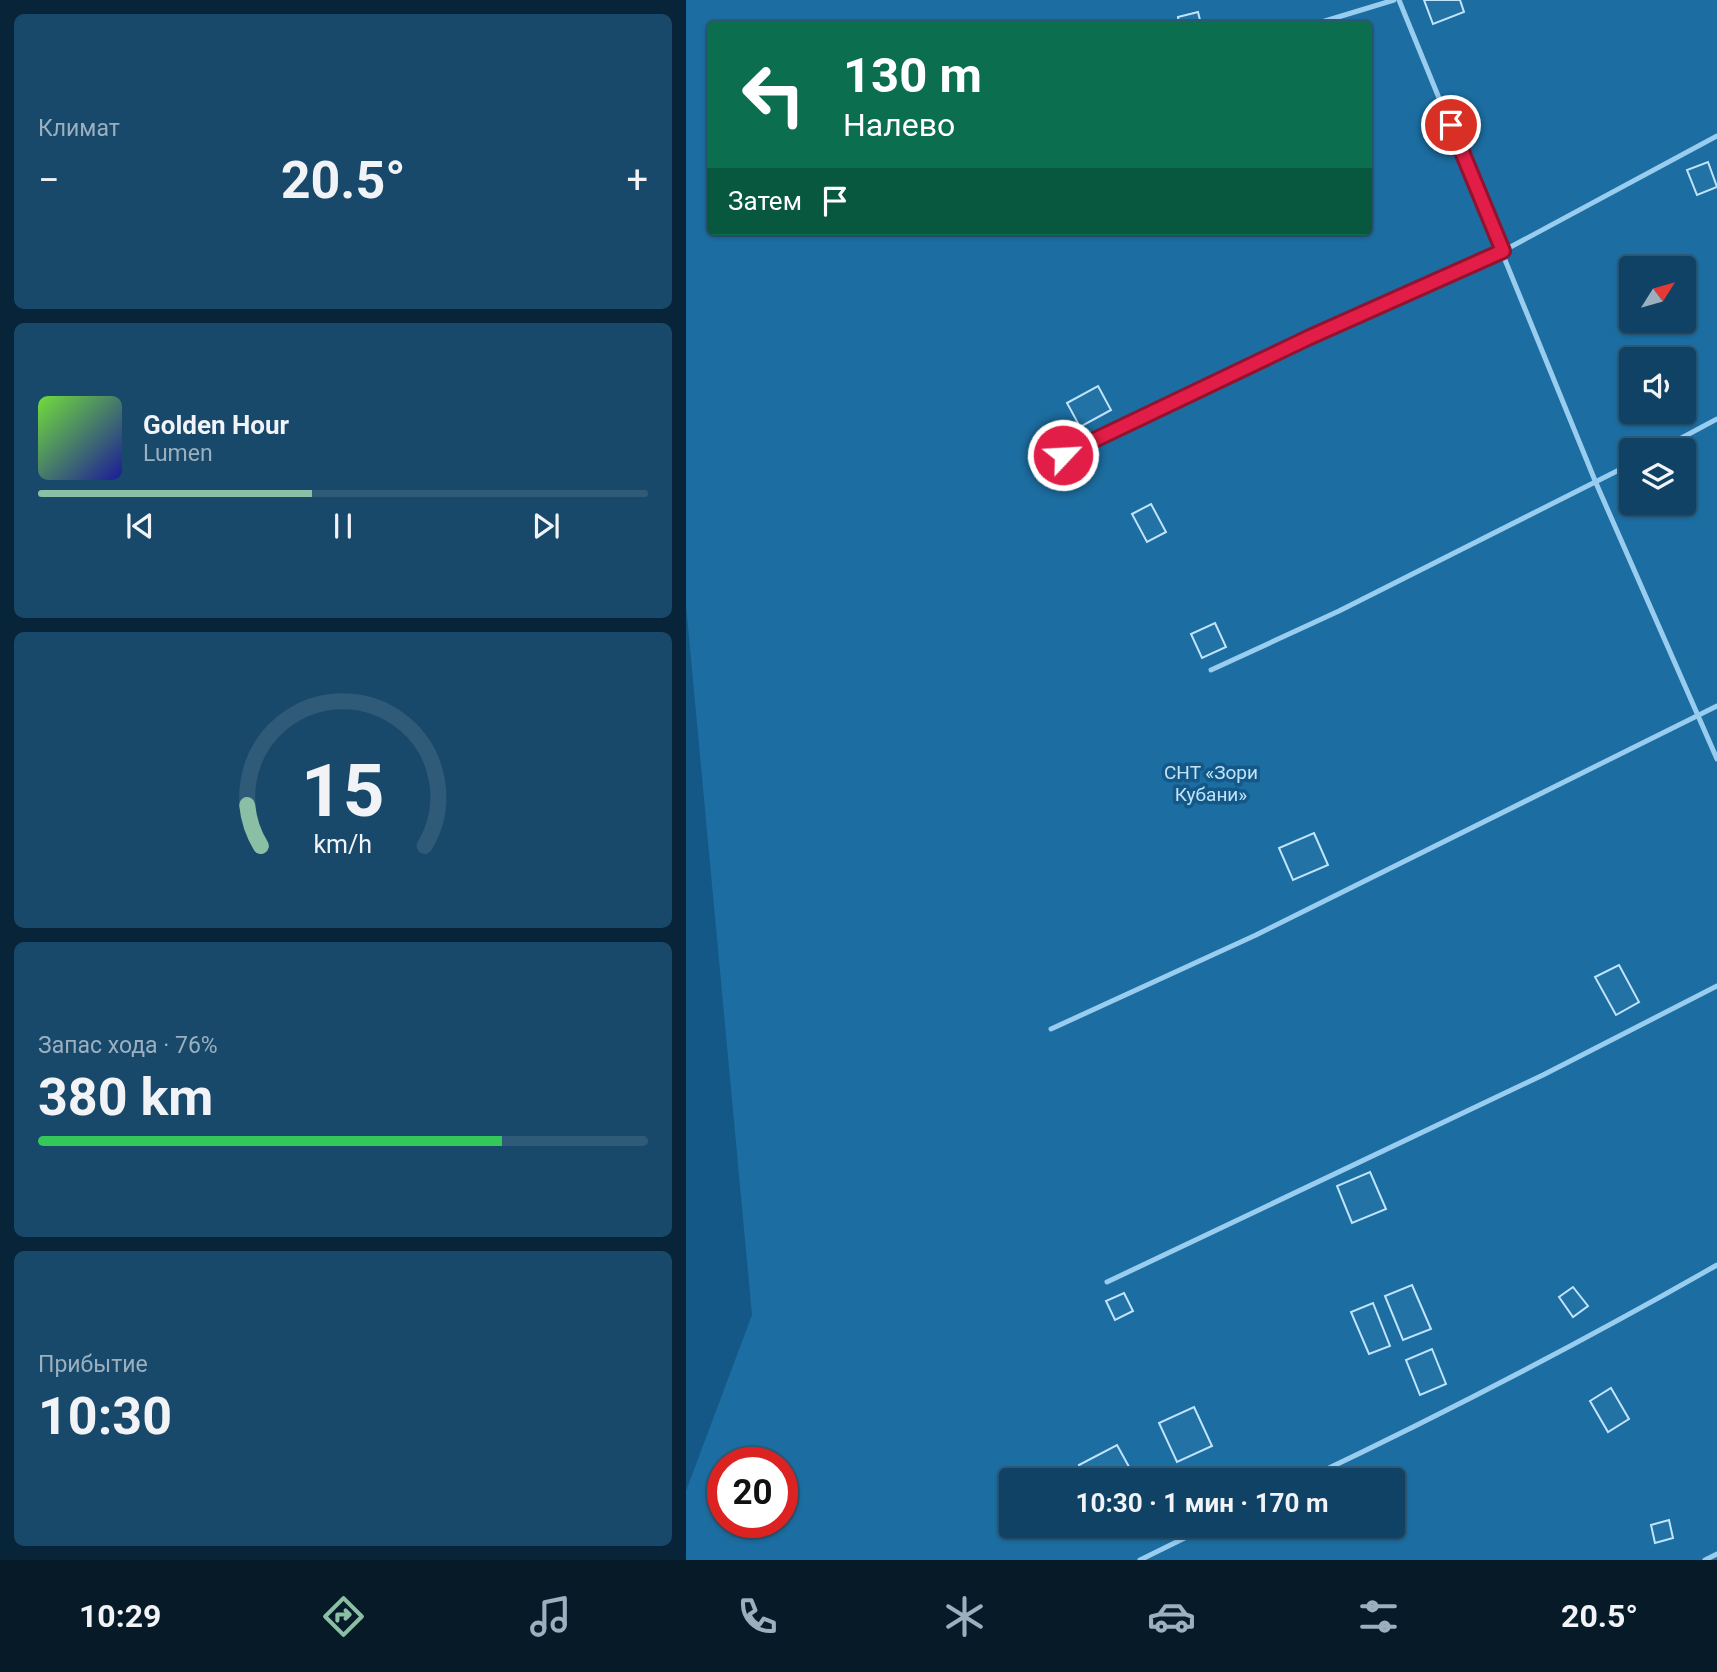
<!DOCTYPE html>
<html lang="ru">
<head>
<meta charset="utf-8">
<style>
	:root { --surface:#0f4265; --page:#18496b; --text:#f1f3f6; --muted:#9bb0bf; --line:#2f5b79; --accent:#8abfa5 }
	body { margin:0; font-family:Roboto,sans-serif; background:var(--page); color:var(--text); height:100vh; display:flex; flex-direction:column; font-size:26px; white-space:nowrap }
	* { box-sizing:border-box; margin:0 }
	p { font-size:23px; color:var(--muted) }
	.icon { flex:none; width:38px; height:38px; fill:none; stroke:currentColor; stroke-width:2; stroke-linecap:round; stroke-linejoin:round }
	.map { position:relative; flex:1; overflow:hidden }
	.details { display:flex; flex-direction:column; gap:14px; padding:14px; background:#082438; width:686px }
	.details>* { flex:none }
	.guide { position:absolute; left:21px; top:21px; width:665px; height:214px; border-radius:7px; box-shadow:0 2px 5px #0004,0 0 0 2px var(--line); background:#0b6e4f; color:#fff; overflow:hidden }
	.needle { width:46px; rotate:53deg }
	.fabs { position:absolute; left:933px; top:256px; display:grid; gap:14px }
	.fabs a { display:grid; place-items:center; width:77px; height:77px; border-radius:7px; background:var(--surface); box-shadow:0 2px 5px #0004,0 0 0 2px var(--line); font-size:35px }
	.speed { position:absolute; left:21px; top:1447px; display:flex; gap:14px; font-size:35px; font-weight:700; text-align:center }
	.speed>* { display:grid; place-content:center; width:91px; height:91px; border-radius:50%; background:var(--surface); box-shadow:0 2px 5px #0004,0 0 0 2px var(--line); line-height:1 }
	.speed .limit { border:10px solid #d22; background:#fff; color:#111 }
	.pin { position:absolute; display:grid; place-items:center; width:60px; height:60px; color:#fff; margin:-30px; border:4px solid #fff; border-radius:50%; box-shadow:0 2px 7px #0007 }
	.me { position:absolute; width:77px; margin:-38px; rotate:65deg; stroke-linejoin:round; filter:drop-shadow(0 0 5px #0008) }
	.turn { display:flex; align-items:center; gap:24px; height:147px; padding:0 21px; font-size:32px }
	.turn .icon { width:91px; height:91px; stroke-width:2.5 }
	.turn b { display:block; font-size:49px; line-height:60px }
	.then { display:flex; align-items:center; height:66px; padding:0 21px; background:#0003; gap:14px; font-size:26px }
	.big { font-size:52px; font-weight:700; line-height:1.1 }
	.details .card { flex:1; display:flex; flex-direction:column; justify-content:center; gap:10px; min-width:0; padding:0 24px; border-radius:10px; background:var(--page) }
	.details .dial { align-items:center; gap:0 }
	.dial svg { height:182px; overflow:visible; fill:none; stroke:var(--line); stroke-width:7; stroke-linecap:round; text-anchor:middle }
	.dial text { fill:var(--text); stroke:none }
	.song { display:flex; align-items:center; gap:21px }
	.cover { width:84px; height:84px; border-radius:10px; background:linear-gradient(135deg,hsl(100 70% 55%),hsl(240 70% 35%)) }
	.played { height:7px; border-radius:4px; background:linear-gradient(90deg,var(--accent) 45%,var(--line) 45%) }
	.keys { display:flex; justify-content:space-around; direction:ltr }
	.heat { display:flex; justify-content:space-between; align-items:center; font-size:38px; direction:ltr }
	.charge { height:10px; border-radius:5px; background:linear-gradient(90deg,#34c759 76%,var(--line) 0) }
	.trip { position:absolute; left:313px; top:1468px; width:406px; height:70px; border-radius:7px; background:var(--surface); box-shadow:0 2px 5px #0004,0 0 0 2px var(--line); font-weight:700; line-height:70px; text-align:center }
	.dock { display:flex; height:112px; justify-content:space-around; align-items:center; background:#061a28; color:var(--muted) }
	.dock .icon { width:49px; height:49px }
	.dock .active { color:var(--accent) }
	.dock b { font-size:32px; color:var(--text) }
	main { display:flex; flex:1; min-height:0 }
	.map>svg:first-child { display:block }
	.green { fill:#1c6da1; fill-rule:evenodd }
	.building { fill:#2272a6; stroke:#bfe4fb; stroke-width:2 }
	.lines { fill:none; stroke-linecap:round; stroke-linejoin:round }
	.service { stroke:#99cdef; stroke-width:5 }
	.route-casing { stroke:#92132f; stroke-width:18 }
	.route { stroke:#e11d48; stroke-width:12 }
	.labels { text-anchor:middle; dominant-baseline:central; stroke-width:7; stroke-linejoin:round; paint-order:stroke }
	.park-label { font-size:19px; fill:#bfe4fb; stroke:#145887 }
</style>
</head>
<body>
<main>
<section class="details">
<div class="card"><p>Климат</p>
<div class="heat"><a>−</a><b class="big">20.5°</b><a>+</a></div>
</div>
<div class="card">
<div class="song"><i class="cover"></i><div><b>Golden Hour</b><p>Lumen</p></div></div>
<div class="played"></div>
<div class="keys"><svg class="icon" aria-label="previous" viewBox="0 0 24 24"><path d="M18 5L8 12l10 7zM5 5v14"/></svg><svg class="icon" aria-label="pause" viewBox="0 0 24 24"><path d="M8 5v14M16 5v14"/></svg><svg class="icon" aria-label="next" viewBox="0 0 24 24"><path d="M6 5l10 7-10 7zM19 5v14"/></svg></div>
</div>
<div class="card dial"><svg viewBox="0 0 100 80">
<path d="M14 69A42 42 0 1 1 86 69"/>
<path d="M14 69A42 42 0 0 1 8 51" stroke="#8abfa5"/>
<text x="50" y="56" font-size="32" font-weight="700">15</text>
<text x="50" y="72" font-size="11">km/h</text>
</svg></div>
<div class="card"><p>Запас хода · 76%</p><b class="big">380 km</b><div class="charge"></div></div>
<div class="card"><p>Прибытие</p><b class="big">10:30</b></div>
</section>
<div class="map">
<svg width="1031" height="1560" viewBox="0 0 1031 1560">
	<rect width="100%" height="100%" fill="#145887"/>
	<!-- green -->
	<path class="green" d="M0 0H1031V1560H0V1491L66 1315 0 605ZM24 24H682V231H24ZM945 268H998V320H945ZM945 359H998V411H945ZM945 450H998V502H945ZM37 1463H96V1522H37ZM326 1480H707V1526H326Z"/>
	<!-- building -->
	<g class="building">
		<path d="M738 0H774L778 12 747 24Z"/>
		<path d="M512 12 515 24H493L492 17Z"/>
		<path d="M1022 162 1031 187 1011 195 1001 170Z"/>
		<path d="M412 386 425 410 394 427 381 403Z"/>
		<path d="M465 504 480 532 461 542 446 514Z"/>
		<path d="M529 623 540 647 516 658 505 634Z"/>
		<path d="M628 833 642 865 607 880 593 848Z"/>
		<path d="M933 965 953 1002 930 1015 909 977Z"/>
		<path d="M684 1172 700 1209 666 1223 651 1186Z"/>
		<path d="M726 1285 745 1329 717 1340 699 1296Z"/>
		<path d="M887 1287 902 1306 887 1317 873 1297Z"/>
		<path d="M438 1293 447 1311 429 1320 420 1301Z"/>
		<path d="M687 1303 704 1346 683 1354 665 1312Z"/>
		<path d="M746 1349 760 1384 734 1395 720 1360Z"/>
		<path d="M925 1388 943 1419 922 1432 904 1401Z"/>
		<path d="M508 1407 526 1446 491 1462 473 1423Z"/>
		<path d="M431 1445 447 1474 435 1480H401L393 1465Z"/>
		<path d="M983 1520 987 1538 969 1543 965 1525Z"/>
	</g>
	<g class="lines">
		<!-- service -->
		<g class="service">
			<path d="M713 0 910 483 1031 759"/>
			<path d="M629 24 708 0"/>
			<path d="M973 450 1031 419"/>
			<path d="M377 455 624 337 817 251 1031 136"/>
			<path d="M525 670 653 611 945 464"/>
			<path d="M365 1029 570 935 1031 706"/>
			<path d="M421 1282 857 1075 1031 986"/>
			<path d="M618 1480C757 1414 896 1342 1031 1265"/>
			<path d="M454 1560 523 1526"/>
			<path d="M1019 1560 1031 1554"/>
		</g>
	</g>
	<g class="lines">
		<defs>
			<path id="route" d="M377 455 624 337 817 251 765 125"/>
		</defs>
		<!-- route casing -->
		<use href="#route" class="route-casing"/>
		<!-- route -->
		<use href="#route" class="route"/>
	</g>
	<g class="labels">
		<!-- park labels -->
		<g class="park-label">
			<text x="525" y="772">СНТ «Зори<tspan x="525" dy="22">Кубани»</tspan></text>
		</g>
	</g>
</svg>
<div class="fabs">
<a><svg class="needle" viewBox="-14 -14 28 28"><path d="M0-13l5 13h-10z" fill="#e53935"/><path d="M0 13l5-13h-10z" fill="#9bb0bf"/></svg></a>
<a><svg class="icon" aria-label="sound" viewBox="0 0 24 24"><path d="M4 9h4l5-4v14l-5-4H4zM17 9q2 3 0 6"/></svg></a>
<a><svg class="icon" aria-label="layers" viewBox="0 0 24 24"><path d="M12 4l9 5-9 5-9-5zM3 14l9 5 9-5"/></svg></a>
</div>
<div class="speed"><div class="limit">20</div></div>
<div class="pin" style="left:765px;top:125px;background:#d93025"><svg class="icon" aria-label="arrive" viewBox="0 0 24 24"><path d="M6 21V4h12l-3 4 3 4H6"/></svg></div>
<svg class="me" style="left:377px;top:455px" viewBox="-20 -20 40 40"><circle r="17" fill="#e11d48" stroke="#fff" stroke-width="3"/><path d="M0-11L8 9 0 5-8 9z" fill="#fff"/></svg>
<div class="trip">10:30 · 1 мин · 170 m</div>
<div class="guide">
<div class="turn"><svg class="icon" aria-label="left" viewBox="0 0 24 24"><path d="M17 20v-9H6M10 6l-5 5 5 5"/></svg><div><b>130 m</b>Налево</div></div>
<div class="then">Затем<svg class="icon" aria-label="arrive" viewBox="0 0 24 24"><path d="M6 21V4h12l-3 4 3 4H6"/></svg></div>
</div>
</div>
</main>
<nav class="dock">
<b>10:29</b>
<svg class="icon active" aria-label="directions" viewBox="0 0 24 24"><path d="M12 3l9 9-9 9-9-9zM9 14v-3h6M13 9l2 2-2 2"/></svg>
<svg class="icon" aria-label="music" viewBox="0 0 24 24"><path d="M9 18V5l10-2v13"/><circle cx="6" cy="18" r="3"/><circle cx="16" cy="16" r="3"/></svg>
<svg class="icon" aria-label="phone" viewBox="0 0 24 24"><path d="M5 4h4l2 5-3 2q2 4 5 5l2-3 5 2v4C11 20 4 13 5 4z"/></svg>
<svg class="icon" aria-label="climate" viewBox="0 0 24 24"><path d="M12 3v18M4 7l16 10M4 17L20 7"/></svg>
<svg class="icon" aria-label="car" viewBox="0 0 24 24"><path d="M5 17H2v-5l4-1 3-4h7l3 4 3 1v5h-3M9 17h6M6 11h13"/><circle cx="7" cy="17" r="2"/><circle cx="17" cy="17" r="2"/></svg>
<svg class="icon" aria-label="filters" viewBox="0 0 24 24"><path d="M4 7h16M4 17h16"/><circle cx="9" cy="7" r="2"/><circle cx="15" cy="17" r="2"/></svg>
<b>20.5°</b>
</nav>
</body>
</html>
